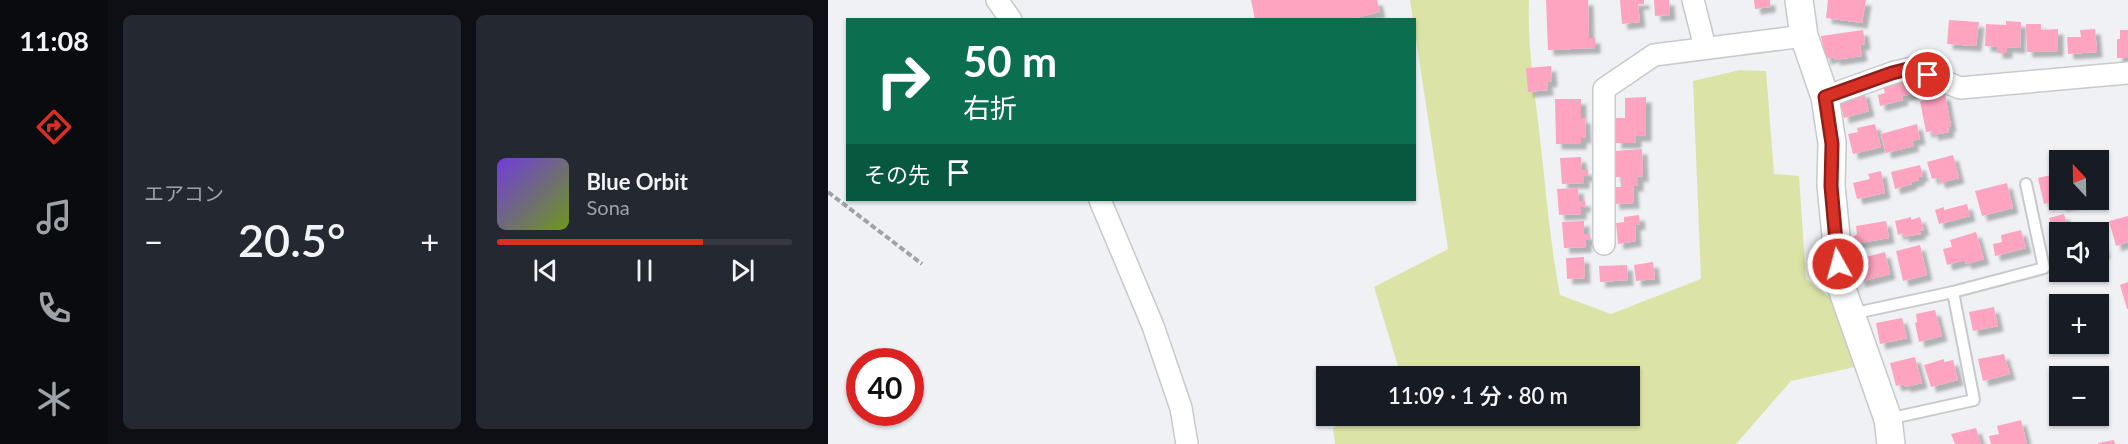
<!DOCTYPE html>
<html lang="ja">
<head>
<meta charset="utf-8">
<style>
	:root { --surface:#171b24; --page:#242831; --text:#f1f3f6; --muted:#9ea1a6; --line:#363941; --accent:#d93025 }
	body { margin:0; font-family:Lato,"Noto Sans JP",sans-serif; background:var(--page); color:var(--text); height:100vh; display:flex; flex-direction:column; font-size:22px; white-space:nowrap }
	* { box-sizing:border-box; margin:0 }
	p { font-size:20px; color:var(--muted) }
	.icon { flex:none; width:33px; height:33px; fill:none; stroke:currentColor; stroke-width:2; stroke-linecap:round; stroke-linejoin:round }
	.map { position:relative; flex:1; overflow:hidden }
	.side { display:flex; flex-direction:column; gap:15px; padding:15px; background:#0d0f14; width:720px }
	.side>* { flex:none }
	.hud { position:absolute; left:18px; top:18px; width:570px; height:183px; border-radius:0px; box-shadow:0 2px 4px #0004; background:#0b6e4f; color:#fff; overflow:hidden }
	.needle { width:39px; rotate:338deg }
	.fabs { position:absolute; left:1221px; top:150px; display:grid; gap:12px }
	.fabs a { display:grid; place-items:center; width:60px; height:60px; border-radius:0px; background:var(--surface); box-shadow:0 2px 4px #0004; font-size:30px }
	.speed { position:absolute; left:18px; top:348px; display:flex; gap:12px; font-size:30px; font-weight:700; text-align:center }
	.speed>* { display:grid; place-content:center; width:78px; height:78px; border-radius:50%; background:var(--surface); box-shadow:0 2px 4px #0004; line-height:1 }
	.speed .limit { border:9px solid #d22; background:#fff; color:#111 }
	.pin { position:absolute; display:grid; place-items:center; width:51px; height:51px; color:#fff; margin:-26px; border:3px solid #fff; border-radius:50%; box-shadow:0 2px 6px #0007 }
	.me { position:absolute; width:66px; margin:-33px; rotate:353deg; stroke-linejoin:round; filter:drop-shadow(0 0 4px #0008) }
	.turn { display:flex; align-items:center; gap:21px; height:126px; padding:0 18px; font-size:27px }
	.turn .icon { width:78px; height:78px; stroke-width:2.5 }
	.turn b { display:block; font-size:42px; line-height:51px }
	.then { display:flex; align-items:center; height:57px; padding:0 18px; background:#0003; gap:12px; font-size:22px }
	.big { font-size:45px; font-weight:600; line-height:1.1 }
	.side .widget { flex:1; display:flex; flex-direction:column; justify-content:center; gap:9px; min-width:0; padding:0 21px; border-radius:9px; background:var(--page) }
	.song { display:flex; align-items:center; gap:18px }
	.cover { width:72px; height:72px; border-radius:9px; background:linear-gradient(135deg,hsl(260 70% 55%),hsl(80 70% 35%)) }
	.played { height:6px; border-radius:3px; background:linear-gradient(90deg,var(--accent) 70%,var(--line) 70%) }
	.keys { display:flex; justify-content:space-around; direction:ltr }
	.heat { display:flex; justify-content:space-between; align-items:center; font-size:33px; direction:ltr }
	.side .tiles { flex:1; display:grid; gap:15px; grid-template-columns:repeat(2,1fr) }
	.trip { position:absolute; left:488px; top:366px; width:324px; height:60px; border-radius:0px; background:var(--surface); box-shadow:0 2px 4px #0004; font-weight:600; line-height:60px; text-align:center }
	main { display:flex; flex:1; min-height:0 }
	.tab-bar { display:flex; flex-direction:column; width:108px; justify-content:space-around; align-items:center; background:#090b0e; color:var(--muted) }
	.tab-bar .icon { width:42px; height:42px }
	.tab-bar .active { color:var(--accent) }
	.tab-bar b { font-size:27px; color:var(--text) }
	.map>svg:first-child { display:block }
	.green { fill:#dce3a6 }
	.building { fill:#fea4c0; filter:url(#shadow) }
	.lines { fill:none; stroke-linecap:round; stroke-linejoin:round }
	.service-casing { stroke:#c7c9cc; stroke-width:14 }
	.minor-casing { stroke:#c7c9cc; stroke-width:24 }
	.tertiary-casing { stroke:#c7c9cc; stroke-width:30 }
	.path { stroke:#a0a2a4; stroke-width:4; stroke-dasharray:6 3; stroke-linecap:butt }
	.service { stroke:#fff; stroke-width:10 }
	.minor { stroke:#fff; stroke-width:21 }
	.tertiary { stroke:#fff; stroke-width:27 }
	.route-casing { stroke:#8d1f18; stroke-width:15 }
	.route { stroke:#d93025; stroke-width:10 }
</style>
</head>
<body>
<main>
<nav class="tab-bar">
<b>11:08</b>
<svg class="icon active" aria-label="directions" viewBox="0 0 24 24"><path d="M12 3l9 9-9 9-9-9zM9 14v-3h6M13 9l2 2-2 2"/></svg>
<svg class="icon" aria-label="music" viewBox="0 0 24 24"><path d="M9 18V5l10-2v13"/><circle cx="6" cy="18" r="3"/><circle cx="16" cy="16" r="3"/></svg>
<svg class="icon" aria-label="phone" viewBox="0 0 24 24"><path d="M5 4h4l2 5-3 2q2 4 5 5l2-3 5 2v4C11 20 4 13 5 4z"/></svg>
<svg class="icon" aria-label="climate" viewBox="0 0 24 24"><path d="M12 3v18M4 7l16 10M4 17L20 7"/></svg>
</nav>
<section class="side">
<div class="tiles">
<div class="widget"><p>エアコン</p>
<div class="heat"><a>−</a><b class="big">20.5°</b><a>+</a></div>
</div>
<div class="widget">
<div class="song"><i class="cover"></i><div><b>Blue Orbit</b><p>Sona</p></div></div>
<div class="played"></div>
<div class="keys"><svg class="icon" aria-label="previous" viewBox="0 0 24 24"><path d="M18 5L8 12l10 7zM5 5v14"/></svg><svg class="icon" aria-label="pause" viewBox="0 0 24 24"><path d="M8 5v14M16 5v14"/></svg><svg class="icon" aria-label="next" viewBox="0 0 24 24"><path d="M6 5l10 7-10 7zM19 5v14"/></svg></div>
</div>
</div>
</section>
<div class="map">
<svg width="1300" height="444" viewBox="0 0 1300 444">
	<defs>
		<filter id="shadow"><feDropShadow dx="5.5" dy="5.5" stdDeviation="1.5" flood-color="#0004"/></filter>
	</defs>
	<rect width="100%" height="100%" fill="#eff1f4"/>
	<!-- green -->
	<path class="green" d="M582 0H701C699 46 707 93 712 138 718 191 722 243 732 295L783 314 873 279 865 81 912 70 938 71 946 174 971 176 978 279 1008 303 1031 366 963 381 908 444H507L505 428 522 416H801V376H573L546 287 620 249Z"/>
	<!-- building -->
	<g class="building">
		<path d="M423 0H549L552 12 520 20H427Z"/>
		<path d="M718 0H760L761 38H767V48L720 50Z"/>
		<path d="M792 0H816V4H810L812 22 794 24Z"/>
		<path d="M826 0H841L842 15 827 16Z"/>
		<path d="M926 0H942V7L927 9Z"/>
		<path d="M1000 0H1038L1034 23 998 18Z"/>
		<path d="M1121 20 1151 22 1148 46 1119 44Z"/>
		<path d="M1178 21 1193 22 1192 48 1179 47V53H1169V47L1157 46 1158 24 1178 25Z"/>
		<path d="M1198 24H1213V30L1230 29V51L1199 52Z"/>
		<path d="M1267 29 1269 52 1240 54 1239 37H1253L1252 30Z"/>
		<path d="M1035 30 1037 44 1032 45 1034 56 1007 60 1006 57 997 59 993 36Z"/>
		<path d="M1292 30H1300V58H1289V39H1292Z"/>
		<path d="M723 66 724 81 719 82 720 90 700 92 698 68Z"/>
		<path d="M1082 79 1086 94 1074 96 1075 100 1052 106 1050 95 1057 93 1055 86Z"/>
		<path d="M1036 91 1041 111 1016 118 1011 98Z"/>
		<path d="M1117 94 1123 126 1120 127 1121 132 1105 135 1104 131 1098 132 1092 101 1104 99 1103 96Z"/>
		<path d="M818 97V136H808V143H788V118H797V98Z"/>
		<path d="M727 99H753V118H757L758 138H753V144H728Z"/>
		<path d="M1047 124 1053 147 1025 154 1020 134 1030 132 1029 128Z"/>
		<path d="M1089 124 1092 139 1084 141 1086 146 1058 153 1053 134Z"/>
		<path d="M814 149 815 177 810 176V186H805L806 203 786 204 785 187H793V177H787L786 151Z"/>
		<path d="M1125 155 1131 178 1112 183 1110 177 1104 179 1099 162Z"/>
		<path d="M753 157 754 170H760V176H756V183L734 184 732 158Z"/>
		<path d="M1092 165 1095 176 1091 177V180L1083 182 1084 184 1067 189 1063 172Z"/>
		<path d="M1053 171 1057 193 1029 199 1025 183 1042 179 1040 174Z"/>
		<path d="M1232 173V200L1256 201 1233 206 1231 201 1216 204 1210 178Z"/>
		<path d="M1179 183 1185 208 1154 216 1147 191Z"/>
		<path d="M750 188 751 201H757V207H753V214L731 215 729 189Z"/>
		<path d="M1139 204 1142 216 1111 224 1107 210 1116 207V210Z"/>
		<path d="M1236 214 1241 232H1232V238L1226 239 1221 218Z"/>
		<path d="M811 215 812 224 807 225 808 241 790 244 788 223 796 222V217Z"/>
		<path d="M1300 216V242L1288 246 1281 221Z"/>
		<path d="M1083 217V220L1092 217 1096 230 1091 231 1093 234 1075 237V233L1070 235 1067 221Z"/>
		<path d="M756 221V234H762V240H758V247L736 248 734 222Z"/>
		<path d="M1058 221 1061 238 1026 244 1025 237 1029 234 1028 226Z"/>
		<path d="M1193 230 1198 248 1167 256 1165 244 1174 242 1173 235Z"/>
		<path d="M1148 232 1156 259 1138 264 1137 260 1119 265 1115 249 1124 247 1122 240Z"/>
		<path d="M1273 236 1277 253 1270 255V237Z"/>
		<path d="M1092 245 1099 275 1075 281 1068 251Z"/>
		<path d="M1057 252 1062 274 1032 282 1027 260Z"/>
		<path d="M756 257 757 278 739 279 738 258Z"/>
		<path d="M825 262 827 279 808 281 806 265Z"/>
		<path d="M799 265 800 280 772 282 771 266Z"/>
		<path d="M1300 282V309H1299L1292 285Z"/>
		<path d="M1166 307 1170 326 1145 331 1141 312Z"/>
		<path d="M1107 310 1114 336 1091 342 1087 323 1089 322 1088 314Z"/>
		<path d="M1074 318 1079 338 1052 344 1048 323Z"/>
		<path d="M1176 354 1182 374 1155 381 1150 359Z"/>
		<path d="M1087 357 1094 383 1077 387 1076 384 1068 386 1062 363Z"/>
		<path d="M1116 359V362L1125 360 1130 380 1103 387 1096 365Z"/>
		<path d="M1193 420 1199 444H1163L1161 436 1171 434 1169 426Z"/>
		<path d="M1148 428 1153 444H1127L1123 434Z"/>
		<path d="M1286 440 1287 444H1270V443Z"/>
	</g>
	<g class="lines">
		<defs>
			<g id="service">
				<path d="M1023 314 1125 292 1216 268 1198 184"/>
				<path d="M1060 419 1146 400 1125 292"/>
			</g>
			<g id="minor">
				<path d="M169 0 183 20"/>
				<path d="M865 0 877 47"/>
				<path d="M997 97 1064 73 1084 68 1132 88 1300 73"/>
				<path d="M272 200 325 326 353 408 359 444"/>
				<path d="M776 244V89L826 55 976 36"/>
			</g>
			<path id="tertiary" d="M971 0 976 36 997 97 1004 143 1003 186 1013 286 1060 419 1063 444"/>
		</defs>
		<!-- service casing -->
		<use href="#service" class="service-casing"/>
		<!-- minor casing -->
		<use href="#minor" class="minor-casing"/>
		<!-- tertiary casing -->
		<use href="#tertiary" class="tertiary-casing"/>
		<!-- path -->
		<path class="path" d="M0 192 94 264"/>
		<!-- service -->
		<use href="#service" class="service"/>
		<!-- minor -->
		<use href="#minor" class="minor"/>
		<!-- tertiary -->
		<use href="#tertiary" class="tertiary"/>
	</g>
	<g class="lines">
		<defs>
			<path id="route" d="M1010 264 1003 186 1004 144 997 97 1064 73 1084 68 1100 75"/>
		</defs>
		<!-- route casing -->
		<use href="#route" class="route-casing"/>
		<!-- route -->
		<use href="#route" class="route"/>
	</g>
</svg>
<div class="fabs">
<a><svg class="needle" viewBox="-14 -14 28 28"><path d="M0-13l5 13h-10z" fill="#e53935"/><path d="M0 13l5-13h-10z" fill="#9ea1a6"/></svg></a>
<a><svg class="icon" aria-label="sound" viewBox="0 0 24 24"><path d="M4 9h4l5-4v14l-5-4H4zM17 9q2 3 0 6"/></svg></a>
<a>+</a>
<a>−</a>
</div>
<div class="speed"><div class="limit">40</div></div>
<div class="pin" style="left:1100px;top:75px;background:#d93025"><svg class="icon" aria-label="arrive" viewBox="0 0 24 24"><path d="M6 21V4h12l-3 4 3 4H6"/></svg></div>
<svg class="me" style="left:1010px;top:264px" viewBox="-20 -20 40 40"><circle r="17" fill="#d93025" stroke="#fff" stroke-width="3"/><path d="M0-11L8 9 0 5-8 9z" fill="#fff"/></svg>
<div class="trip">11:09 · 1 分 · 80 m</div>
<div class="hud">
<div class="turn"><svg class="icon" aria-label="right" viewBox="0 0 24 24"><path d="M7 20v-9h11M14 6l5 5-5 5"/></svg><div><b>50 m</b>右折</div></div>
<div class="then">その先<svg class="icon" aria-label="arrive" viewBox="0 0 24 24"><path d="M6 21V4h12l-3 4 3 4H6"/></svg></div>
</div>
</div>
</main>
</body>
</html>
